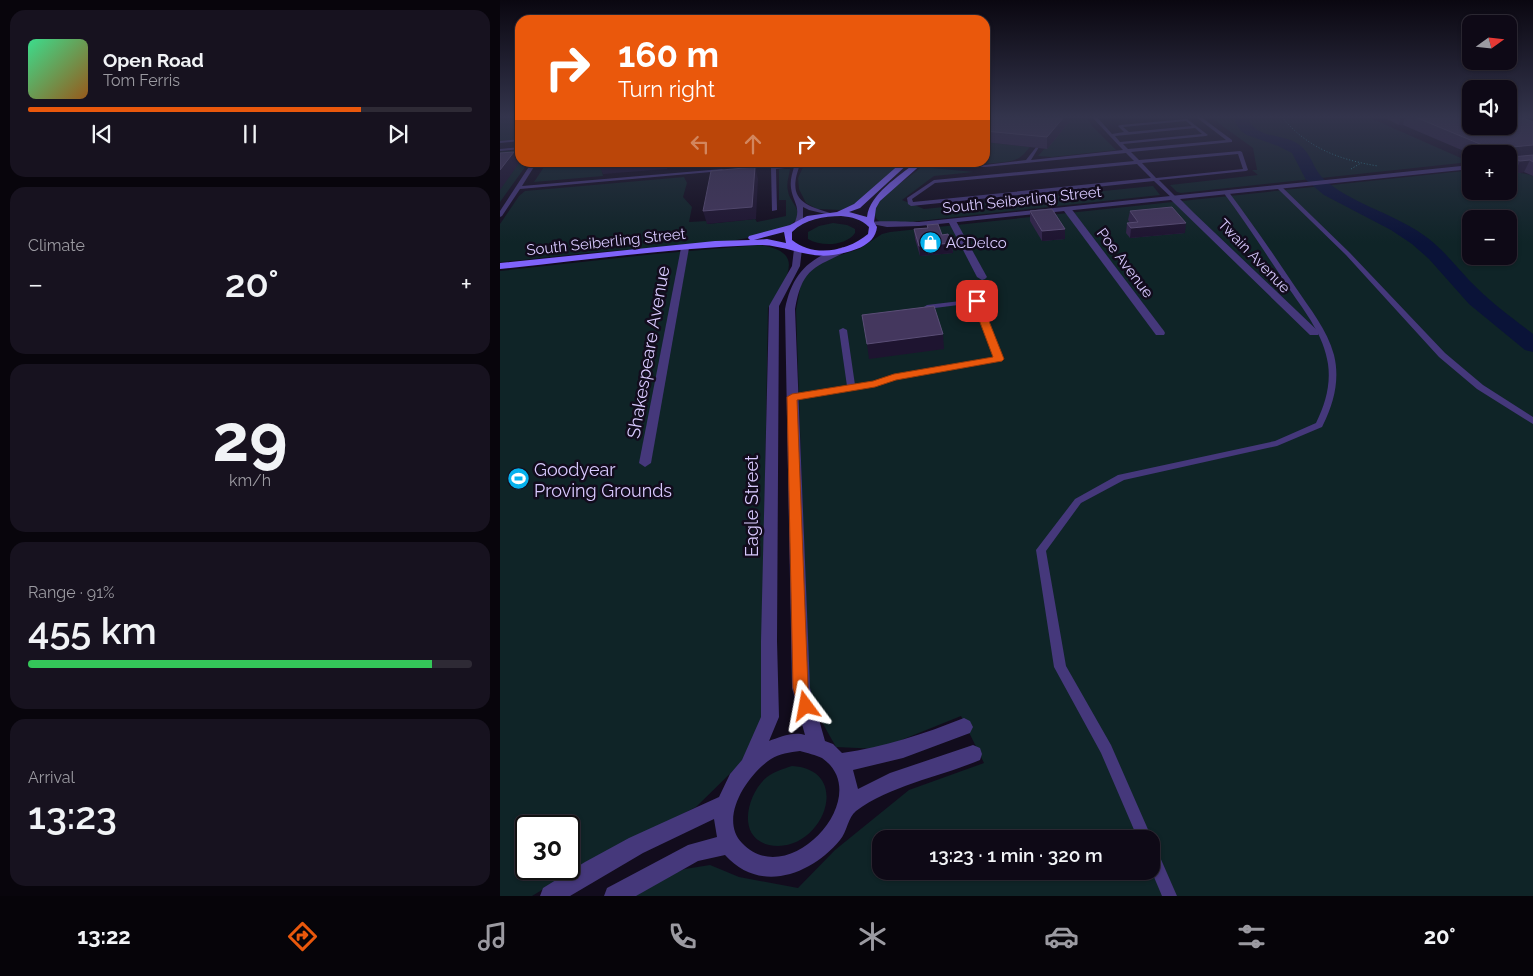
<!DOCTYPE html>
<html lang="en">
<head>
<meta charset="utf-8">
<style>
	:root { --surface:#0e0916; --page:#17121f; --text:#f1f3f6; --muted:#9b9aa1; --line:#2e2a35; --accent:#ea580c }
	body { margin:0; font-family:Raleway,sans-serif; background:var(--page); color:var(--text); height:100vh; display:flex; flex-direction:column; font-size:19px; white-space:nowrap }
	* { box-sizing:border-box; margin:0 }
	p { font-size:16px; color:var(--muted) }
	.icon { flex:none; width:28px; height:28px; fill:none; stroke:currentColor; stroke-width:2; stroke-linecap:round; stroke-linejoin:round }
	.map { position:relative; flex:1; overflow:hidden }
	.details { display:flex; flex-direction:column; gap:10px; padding:10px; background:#08050c; width:500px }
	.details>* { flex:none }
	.banner { position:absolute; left:15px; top:15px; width:475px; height:152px; border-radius:15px; box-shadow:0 1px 4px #0004,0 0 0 1px var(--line); background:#ea580c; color:#fff; overflow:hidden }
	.needle { width:32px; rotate:75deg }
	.controls { position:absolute; left:962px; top:15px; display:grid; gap:10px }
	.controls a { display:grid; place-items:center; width:55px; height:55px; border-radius:10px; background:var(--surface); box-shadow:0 1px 4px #0004,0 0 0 1px var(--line); font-size:25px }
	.speed { position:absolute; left:15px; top:815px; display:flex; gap:10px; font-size:25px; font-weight:700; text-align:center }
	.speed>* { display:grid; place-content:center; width:65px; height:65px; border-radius:50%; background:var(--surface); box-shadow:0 1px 4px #0004,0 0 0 1px var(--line); line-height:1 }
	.speed .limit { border:2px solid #111; border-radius:8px; background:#fff; color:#111 }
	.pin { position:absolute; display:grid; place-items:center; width:42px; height:42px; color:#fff; margin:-21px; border-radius:10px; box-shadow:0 2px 8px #0006 }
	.me { position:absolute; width:55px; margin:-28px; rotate:347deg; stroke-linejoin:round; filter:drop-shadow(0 0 4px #0008) }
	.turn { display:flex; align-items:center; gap:18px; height:105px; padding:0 20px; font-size:22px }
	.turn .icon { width:65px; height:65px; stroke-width:2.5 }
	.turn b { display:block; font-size:35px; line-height:42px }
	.lanes { display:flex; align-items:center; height:48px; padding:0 20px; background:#0003; justify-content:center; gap:25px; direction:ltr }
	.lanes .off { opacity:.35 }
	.big { font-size:38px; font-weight:600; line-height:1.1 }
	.details .card { flex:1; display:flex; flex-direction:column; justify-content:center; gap:8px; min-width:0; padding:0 18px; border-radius:15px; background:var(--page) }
	.details .dial { align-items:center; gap:0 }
	.dial b { font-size:65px; line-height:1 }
	.song { display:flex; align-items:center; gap:15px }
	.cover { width:60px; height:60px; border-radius:8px; background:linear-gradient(135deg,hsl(150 70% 55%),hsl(30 70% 35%)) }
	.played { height:5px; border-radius:2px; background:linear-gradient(90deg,var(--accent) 75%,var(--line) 75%) }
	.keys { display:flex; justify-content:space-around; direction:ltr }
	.heat { display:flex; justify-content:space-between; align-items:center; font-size:28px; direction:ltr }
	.charge { height:8px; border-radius:4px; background:linear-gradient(90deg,#34c759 91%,var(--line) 0) }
	.trip { position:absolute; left:372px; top:830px; width:288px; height:50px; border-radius:15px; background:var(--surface); box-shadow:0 1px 4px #0004,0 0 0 1px var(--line); font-weight:600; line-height:50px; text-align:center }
	.menu { display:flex; height:80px; justify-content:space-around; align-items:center; background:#060409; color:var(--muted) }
	.menu .icon { width:35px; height:35px }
	.menu .selected { color:var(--accent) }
	.menu b { font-size:22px; color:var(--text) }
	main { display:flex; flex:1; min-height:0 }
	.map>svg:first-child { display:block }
	.green { fill:#0f2427; fill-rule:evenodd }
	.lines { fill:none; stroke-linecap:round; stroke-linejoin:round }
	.river { fill:#0a1338; fill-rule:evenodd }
	.path { stroke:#309fab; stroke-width:1; stroke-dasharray:1 2; stroke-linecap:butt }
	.service { fill:#45387b; fill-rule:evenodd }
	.minor { fill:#45387b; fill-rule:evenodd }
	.tertiary { fill:#45387b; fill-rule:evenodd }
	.secondary { fill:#7f63fb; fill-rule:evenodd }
	.wall { fill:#32254b }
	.shaded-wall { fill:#1e1430 }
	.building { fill:#44375e; stroke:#5b4e77 }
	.route { fill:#ea580c; stroke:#983908 }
	.labels { text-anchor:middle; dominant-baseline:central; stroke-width:5; stroke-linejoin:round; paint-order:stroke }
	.far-street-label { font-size:15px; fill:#d8c9fe; stroke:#120c1d }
	.far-poi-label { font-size:15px; fill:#d8c9fe; stroke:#120c1d; text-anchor:start }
	.street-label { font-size:18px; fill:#d8c9fe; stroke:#120c1d }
	.poi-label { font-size:18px; fill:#d8c9fe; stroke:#120c1d; text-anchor:start }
</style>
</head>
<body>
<main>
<section class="details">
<div class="card">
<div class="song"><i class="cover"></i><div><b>Open Road</b><p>Tom Ferris</p></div></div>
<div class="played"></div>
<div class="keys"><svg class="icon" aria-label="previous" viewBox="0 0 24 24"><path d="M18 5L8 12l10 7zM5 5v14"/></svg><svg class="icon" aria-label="pause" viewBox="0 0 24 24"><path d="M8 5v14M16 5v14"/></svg><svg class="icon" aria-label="next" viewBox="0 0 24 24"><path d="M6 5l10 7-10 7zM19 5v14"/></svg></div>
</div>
<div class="card"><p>Climate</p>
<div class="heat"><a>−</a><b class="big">20°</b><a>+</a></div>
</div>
<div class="card dial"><b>29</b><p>km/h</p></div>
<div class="card"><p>Range · 91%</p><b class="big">455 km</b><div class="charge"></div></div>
<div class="card"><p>Arrival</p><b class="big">13:23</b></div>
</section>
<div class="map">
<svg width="1033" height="896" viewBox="0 0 1033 896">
	<rect width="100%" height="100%" fill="#120c1d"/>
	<!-- green -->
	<g class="green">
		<path d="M0 117H20V139L0 141Z"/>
		<path d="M573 117H587L592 126 616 150 552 157 538 156Z"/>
		<path d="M710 117H868L970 162 681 193 677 192 670 185 758 175 752 170H757L753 148Z"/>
		<path d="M485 142 530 147C527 150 523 156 519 158 506 166 458 164 442 163L485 162Z"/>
		<path d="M20 150V162L28 163 0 202V152Z"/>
		<path d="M62 162H100L103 176 34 182 46 164Z"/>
		<path d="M305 163H402L357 203 341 210 317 209 306 203 299 189 298 178Z"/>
		<path d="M421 167 474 172 434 176 402 200 424 209 653 186 660 195 401 223C395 223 387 224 381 222 373 219 373 208 378 202 386 191 410 178 421 167Z"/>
		<path d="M279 169H290C289 177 286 183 288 191 289 202 305 211 294 222 273 243 144 250 111 251 74 254 37 259 0 262V224L19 196 25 191 184 177 187 183 183 197 192 207 189 222 207 221V224L255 219 257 222 286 216V200H279Z"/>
		<path d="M1009 170C1017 174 1024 172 1033 176V896H131L161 878 185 869 210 865 239 877 298 888 335 850 409 790 484 763 461 716 379 749 336 747 309 699 296 310 302 278 322 261 359 249 382 234 390 232 964 171 971 174V191H1009ZM971 219H1009V256H971ZM381 839H651V871H381Z"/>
		<path d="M333 223 347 225 355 229V233C346 246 321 247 308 239V232L319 226Z"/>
		<path d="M259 245C309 251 285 281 268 308L263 601 265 719 246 758 196 807 85 864 32 896H0V271L155 254ZM26 826H69V869H26Z"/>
		<path d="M292 766C356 770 321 856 269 845 235 837 248 792 267 777 275 771 283 769 292 766Z"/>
	</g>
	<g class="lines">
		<!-- river -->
		<path class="river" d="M737 117H750L749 121C760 140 787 133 802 147 813 157 814 172 826 181 856 206 897 214 929 239 947 253 960 272 977 288 994 305 1014 319 1033 334V352L1025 350 969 304 929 259 912 244 891 230 824 195 806 180 792 153 778 146 747 135 741 131 735 121Z"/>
		<!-- path -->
		<g class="path">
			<path d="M782 117C807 148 840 160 878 166"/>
			<path d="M851 169 861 163"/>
		</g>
		<!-- service -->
		<g class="service">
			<path d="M592 117H597L612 134 624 132 618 126 620 125 687 119 708 135 706 136 623 144 628 149 726 140 696 117H701L732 140V142L631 152 639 160 740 151 742 152 748 170 746 171 659 180 676 197V199L674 200 654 181 411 206 408 204 407 198 434 180 634 161 626 153 485 167H464L421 162 485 165 526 160 537 146 539 147 531 160 623 150ZM686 121 692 126 629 132 623 127ZM695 128 702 134 620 142 615 136ZM738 154 743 169 656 178 642 163ZM637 164 651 178 413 202 412 199 435 183Z"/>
			<path d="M20 139V141L0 143V141Z"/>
			<path d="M20 147V149L0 151V149Z"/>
			<path d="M32 162H37L22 186 222 169 224 170 222 171 20 189 2 216 0 217V211Z"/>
			<path d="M271 162H275L276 166 301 162C286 199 302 205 334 214V216L309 210 303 207V218L299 225H295L294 224C302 207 293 203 291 188 290 180 292 174 294 167L276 169 277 210 272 211 271 167 245 169 243 168 245 167 271 164Z"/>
			<path d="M777 186H781L850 253 945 353 983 385 1033 417V424L977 389 939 357 846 255 777 188Z"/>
			<path d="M724 191H728C752 223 774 255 796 288 810 309 827 329 834 355 840 379 834 403 823 425L822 427 777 446 624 480 581 503 546 551 566 666 611 745 650 834 652 839 651 841V839H638L601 753 554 667 536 550 575 499 618 475 775 441 816 423C825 405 831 385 828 364 824 336 806 313 790 290 768 257 747 224 723 192Z"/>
			<path d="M477 299 480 301 503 359 502 361 396 379 375 386 292 399 288 397 292 395 347 386 339 330 343 328 347 330 355 385 373 382 394 375 495 357 474 303 427 309 424 307 427 305Z"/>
			<path d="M651 846 656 848 677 896H662L651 870Z"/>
		</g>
		<!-- minor -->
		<g class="minor">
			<path d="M671 196H677L694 213 818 331 819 333 818 335H810L671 200Z"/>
			<path d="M564 207H570L664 331 665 333 664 335H656L564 211Z"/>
			<path d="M449 219 456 221 487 277 485 279 482 280 477 277 448 221Z"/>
			<path d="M185 245 189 248 151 463 145 467 139 463 181 248Z"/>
			<path d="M298 246 302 249 300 266 279 306 277 641 279 717 269 741C279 737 294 731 305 735L292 688 285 309C292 274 308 258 343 247L347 250 346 252C312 268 302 270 295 309L310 688 325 741 333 744 342 753C384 747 424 734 464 718L470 721 473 727 470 733 403 758 353 770 358 789 390 773 473 745 480 748 482 754 480 760C440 777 391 785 356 811 348 817 347 832 340 840 311 875 260 894 225 855L198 861 136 896H104L107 888 188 845 217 837 214 819 143 853 70 896H40L43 888 85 862 129 838 219 797 230 774 242 760 261 717V641L269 306 292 266 294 249ZM300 751C307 753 316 755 322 758 377 796 288 893 242 843 218 818 248 774 271 759 279 754 290 752 300 751Z"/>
		</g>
		<!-- tertiary -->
		<path class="tertiary" d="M971 165V169L419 226 387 227 367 223C371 220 410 222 419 222Z"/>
		<!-- secondary -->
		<path class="secondary" d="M402 162H410L360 208 349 212 367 217C370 193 399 177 416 162H424L380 201 376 208 374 222 377 227C375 247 350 252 333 255 307 259 283 244 258 245 172 248 86 260 0 269V263L215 241 250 240 248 238 249 236 290 225 307 216 337 212 354 204ZM341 216C352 217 361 219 369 227L368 234C348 251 314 258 292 240V232C305 219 324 216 341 216ZM284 232 286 243 267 239 254 240Z"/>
	</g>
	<!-- wall -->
	<g class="wall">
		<path d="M485 117H573L547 149 485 142Z"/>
		<path d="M883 117H971L1033 122V176L1024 172 1015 173 1009 170V164L1012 158 1009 154H971L903 125H899Z"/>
		<path d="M530 211 565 229V239L542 241 530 221Z"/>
		<path d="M630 211 685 233 630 238 626 233 627 223H630L628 220Z"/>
		<path d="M427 225 442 235 452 243 453 253 420 256 415 239 414 229 427 228Z"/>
	</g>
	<!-- shaded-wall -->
	<g class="shaded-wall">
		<path d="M564 117H573L547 149V137Z"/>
		<path d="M901 117H905L903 125H899Z"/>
		<path d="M1033 145V156L1012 157 1009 158V154H990L992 149Z"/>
		<path d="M14 152 19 163 0 190V170Z"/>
		<path d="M1030 160 1024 172 1015 173 1020 161Z"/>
		<path d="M98 162H168L167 169 103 174Z"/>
		<path d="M227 162H242L228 164Z"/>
		<path d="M255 167 258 179 256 219 207 224 203 211Z"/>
		<path d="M686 223 685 233 630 238 631 228Z"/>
		<path d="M565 229V239L542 241V231Z"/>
		<path d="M452 243 453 253 420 256 419 246Z"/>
		<path d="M443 334 444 349 369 359 367 344Z"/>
	</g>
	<!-- building -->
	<g class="building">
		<path d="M485 117H564L547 137 485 131Z"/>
		<path d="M915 117H971V126H1009V117H1021L1033 122V145L992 149Z"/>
		<path d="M14 152 0 170V153Z"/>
		<path d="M1033 155V162L1030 160 1020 161 1012 157Z"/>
		<path d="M255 167 252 207 203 211 211 171Z"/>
		<path d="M672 207 686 223 631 228 627 223 638 222 630 211Z"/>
		<path d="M552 209 565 229 542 231 530 211Z"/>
		<path d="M438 224 442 235 448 234 452 243 419 246 414 229 428 228 427 225Z"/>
		<path d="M434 306 443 334 367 344 362 315Z"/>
	</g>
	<!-- sky -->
	<linearGradient id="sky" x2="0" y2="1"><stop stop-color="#0a0710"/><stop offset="0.48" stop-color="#33344c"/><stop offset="1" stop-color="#33344c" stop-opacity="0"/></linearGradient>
	<rect width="1033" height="243" fill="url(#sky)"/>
	<!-- route -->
	<path class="route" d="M477 298 481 301 504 359 502 361 396 380 375 387 297 400 308 688 314 706 312 712 306 714 300 712 293 688 287 397 292 394 373 381 394 374 493 357 472 301Z"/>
	<!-- icons -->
	<defs>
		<symbol id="shop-disc" viewBox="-11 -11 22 22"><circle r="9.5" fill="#06b1ed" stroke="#120c1d"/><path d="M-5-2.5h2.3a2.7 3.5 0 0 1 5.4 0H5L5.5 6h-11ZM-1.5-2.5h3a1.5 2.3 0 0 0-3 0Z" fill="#fff"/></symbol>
		<symbol id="stadium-disc" viewBox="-11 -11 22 22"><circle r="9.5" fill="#06b1ed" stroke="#120c1d"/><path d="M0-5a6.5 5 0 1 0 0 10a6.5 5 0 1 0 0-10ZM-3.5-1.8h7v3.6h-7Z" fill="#fff"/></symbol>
	</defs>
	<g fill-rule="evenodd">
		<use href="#shop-disc" x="418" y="230" width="25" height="25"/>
		<use href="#stadium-disc" x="6" y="466" width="25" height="25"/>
	</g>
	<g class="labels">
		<!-- far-street labels -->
		<g class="far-street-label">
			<text transform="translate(522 200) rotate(-6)">South Seiberling Street</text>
			<text transform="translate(106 242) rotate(-6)">South Seiberling Street</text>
			<text transform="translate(754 256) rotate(46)">Twain Avenue</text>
			<text transform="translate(625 263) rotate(53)">Poe Avenue</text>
		</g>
		<!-- far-poi labels -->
		<g class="far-poi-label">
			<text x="446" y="243">ACDelco</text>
		</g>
		<!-- street labels -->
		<g class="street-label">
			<text transform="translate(148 352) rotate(-80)">Shakespeare Avenue</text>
			<text transform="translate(251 506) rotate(-90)">Eagle Street</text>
		</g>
		<!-- poi labels -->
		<g class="poi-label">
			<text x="34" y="469">Goodyear<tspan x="34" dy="21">Proving Grounds</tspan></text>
		</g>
	</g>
</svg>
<div class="controls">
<a><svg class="needle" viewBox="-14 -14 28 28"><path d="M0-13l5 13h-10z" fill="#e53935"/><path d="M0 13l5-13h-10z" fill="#9b9aa1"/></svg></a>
<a><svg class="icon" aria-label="sound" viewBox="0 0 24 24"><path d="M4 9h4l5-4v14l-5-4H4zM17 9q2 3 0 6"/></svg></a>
<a>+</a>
<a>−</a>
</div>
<div class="speed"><div class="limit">30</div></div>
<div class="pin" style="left:477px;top:301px;background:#d93025"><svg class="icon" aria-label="arrive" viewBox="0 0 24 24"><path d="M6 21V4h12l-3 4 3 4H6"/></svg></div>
<svg class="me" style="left:306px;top:706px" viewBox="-20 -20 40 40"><path d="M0-17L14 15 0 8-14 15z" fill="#ea580c" stroke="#fff" stroke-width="4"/></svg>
<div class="trip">13:23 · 1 min · 320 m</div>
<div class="banner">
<div class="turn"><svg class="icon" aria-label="right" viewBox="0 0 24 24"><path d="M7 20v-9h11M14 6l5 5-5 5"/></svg><div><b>160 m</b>Turn right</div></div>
<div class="lanes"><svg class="icon off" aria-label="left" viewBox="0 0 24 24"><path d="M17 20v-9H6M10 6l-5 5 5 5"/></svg><svg class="icon off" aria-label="ahead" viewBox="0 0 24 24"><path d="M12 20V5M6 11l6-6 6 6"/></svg><svg class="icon" aria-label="right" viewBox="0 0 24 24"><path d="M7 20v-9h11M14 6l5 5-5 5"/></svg></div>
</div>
</div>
</main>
<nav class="menu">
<b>13:22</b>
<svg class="icon selected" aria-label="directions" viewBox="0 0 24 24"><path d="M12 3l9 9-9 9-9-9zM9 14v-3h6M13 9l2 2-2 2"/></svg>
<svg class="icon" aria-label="music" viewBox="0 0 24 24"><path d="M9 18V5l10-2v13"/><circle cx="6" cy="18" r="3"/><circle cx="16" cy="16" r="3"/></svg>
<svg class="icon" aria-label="phone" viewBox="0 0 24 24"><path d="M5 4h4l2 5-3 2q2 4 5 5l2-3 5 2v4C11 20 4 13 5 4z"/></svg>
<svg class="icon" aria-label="climate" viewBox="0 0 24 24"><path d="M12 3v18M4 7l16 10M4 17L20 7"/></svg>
<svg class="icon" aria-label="car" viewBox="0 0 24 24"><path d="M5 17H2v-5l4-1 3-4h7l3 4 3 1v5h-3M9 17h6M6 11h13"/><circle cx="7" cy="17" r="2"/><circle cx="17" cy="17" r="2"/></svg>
<svg class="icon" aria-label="filters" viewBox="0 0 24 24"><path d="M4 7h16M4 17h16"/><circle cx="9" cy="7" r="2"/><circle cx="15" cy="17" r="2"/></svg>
<b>20°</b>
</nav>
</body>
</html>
